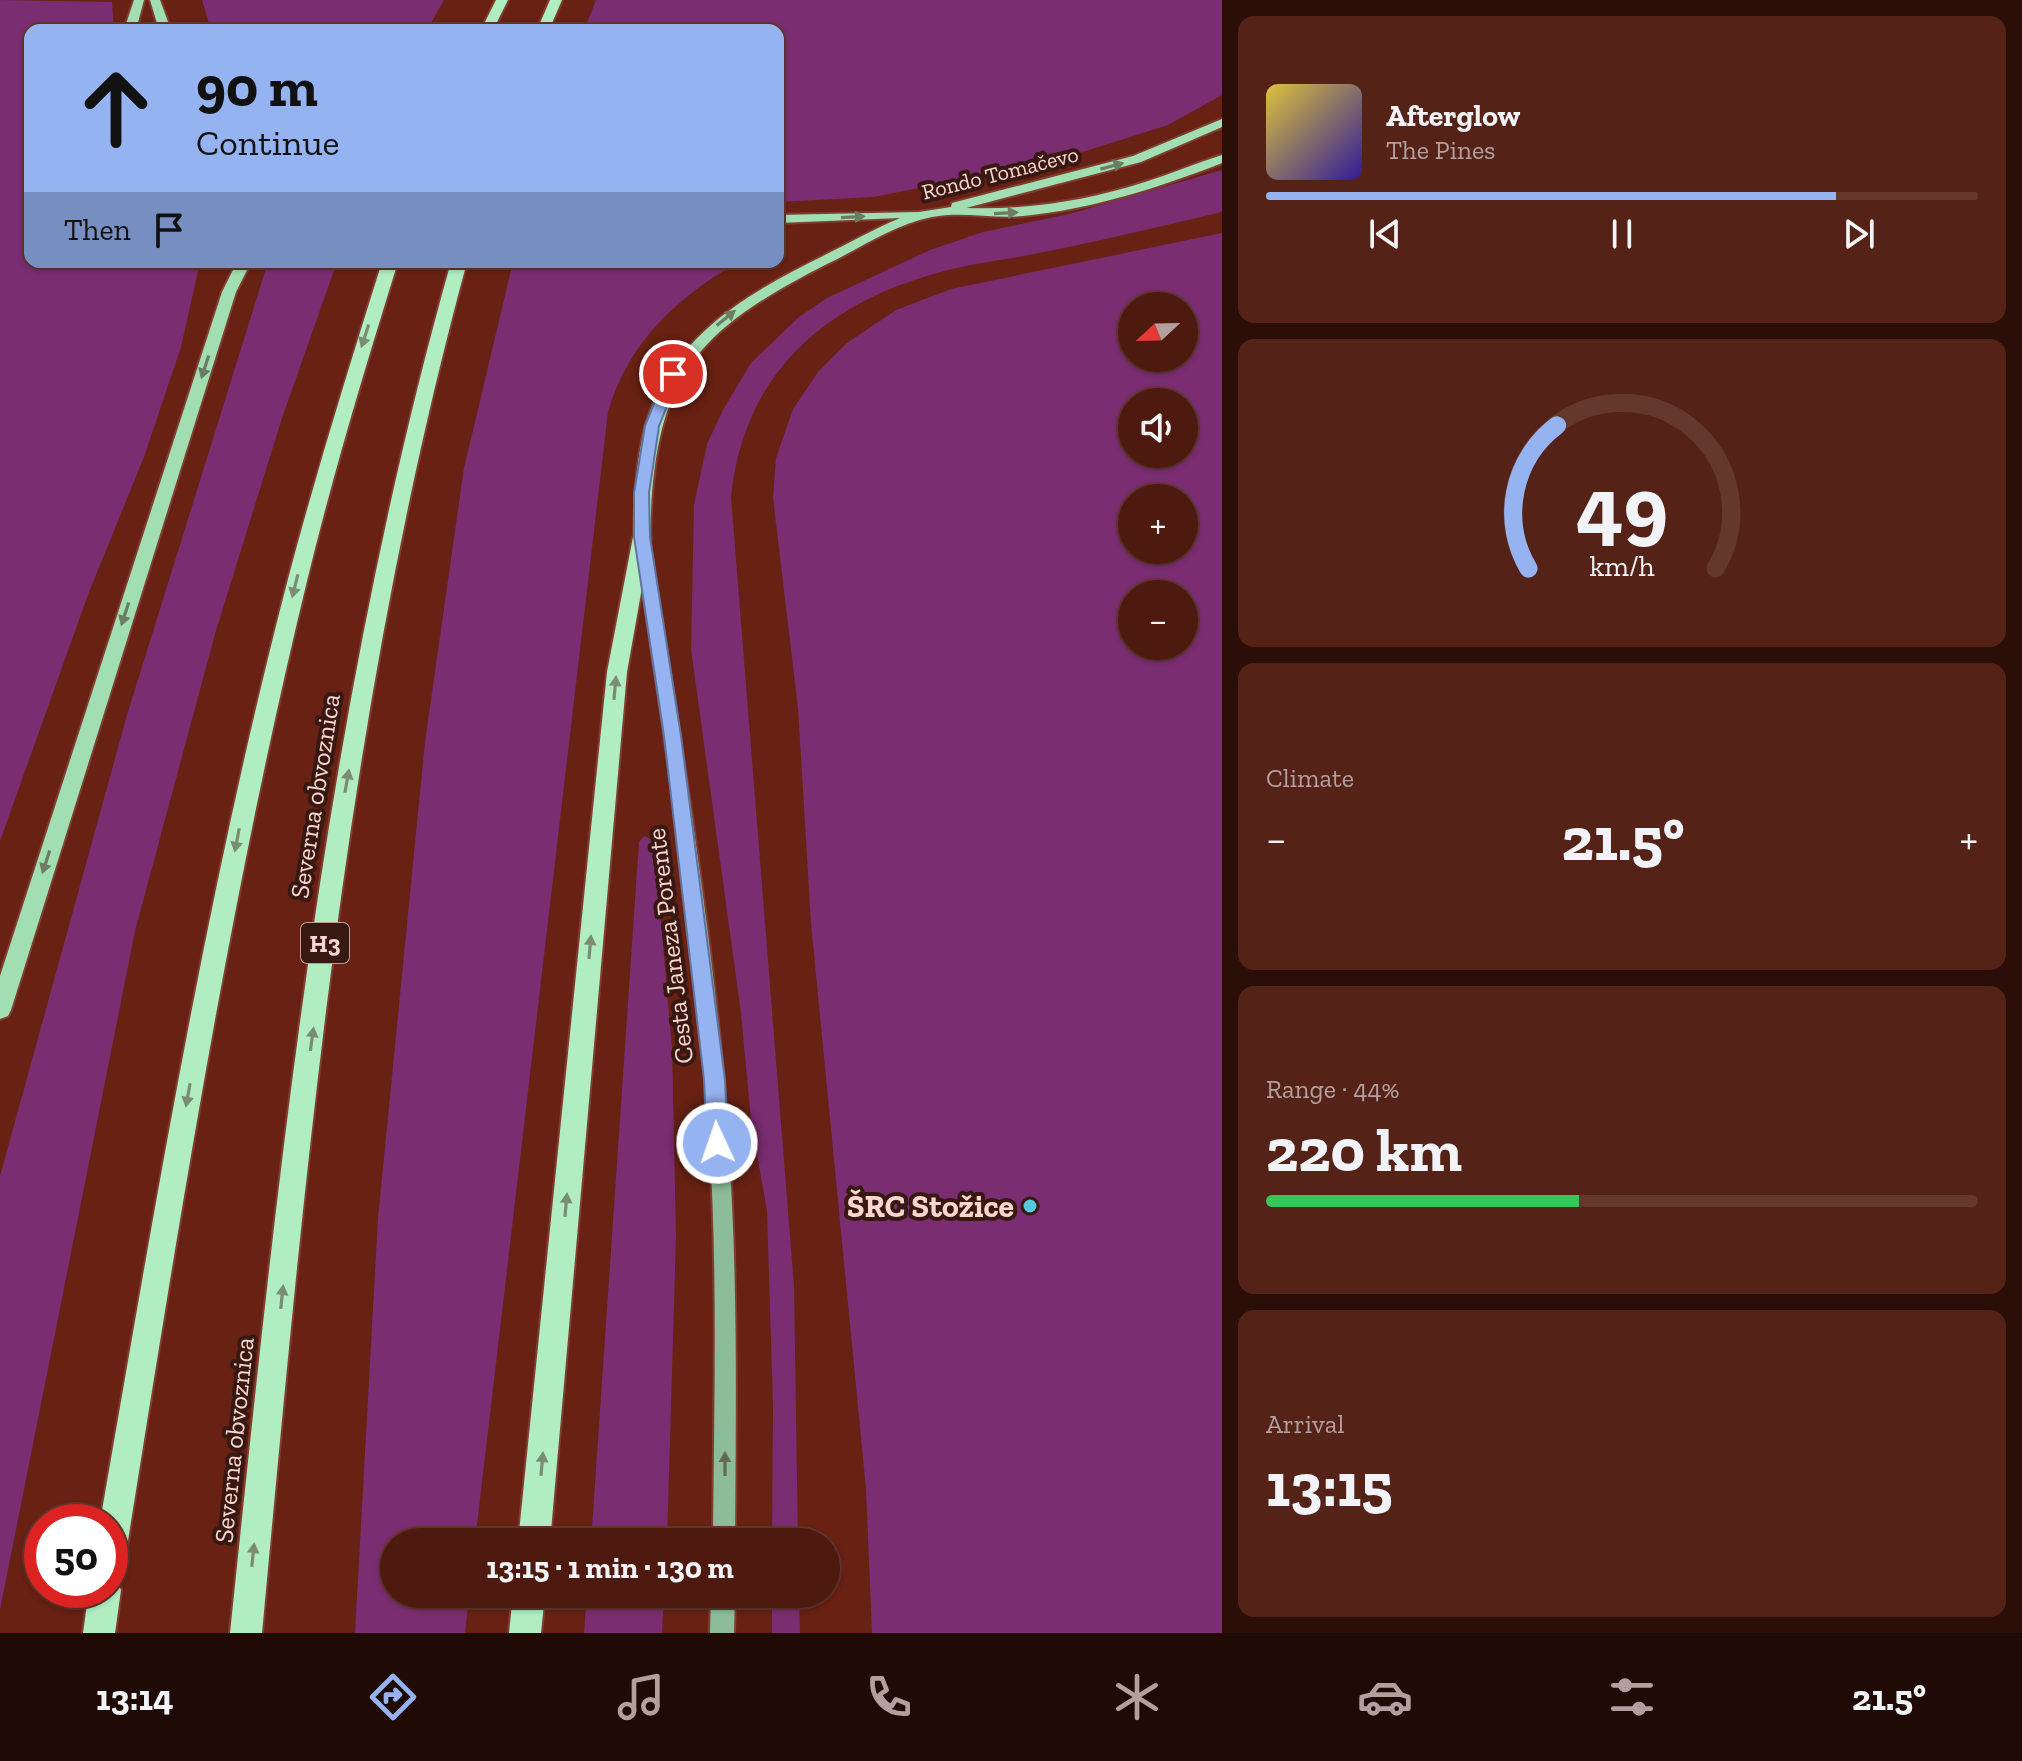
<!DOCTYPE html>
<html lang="en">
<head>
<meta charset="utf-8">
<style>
	:root { --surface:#4e190e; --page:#552217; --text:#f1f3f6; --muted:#b3a09e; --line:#65382e; --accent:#95b2f1 }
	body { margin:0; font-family:"Zilla Slab",serif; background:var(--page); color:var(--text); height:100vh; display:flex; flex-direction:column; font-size:30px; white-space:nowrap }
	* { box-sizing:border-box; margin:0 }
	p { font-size:26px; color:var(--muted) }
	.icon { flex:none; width:44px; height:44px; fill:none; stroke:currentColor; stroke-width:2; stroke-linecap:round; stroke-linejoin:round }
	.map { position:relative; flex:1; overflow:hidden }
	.details { display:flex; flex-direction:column; gap:16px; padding:16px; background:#2b0e08; width:800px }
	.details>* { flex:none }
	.guide { position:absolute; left:24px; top:24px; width:760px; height:244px; border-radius:16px; box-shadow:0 2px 6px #0004,0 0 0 2px var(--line); background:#95b2f1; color:#111; overflow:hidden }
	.needle { width:52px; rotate:248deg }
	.tools { position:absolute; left:1118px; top:292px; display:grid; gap:16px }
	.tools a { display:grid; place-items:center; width:80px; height:80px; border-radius:50%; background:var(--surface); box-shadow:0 2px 6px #0004,0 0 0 2px var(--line); font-size:40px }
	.speed { position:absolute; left:24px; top:1504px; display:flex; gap:16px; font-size:40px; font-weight:700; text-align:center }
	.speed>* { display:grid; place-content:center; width:104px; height:104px; border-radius:50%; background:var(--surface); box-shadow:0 2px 6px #0004,0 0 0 2px var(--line); line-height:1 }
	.speed .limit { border:12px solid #d22; background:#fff; color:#111 }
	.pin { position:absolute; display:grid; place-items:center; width:68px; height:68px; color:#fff; margin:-34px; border:4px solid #fff; border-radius:50%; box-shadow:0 2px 8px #0007 }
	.me { position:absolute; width:88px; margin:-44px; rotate:357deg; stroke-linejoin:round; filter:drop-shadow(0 0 6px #0008) }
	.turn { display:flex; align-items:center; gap:28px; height:168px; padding:0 40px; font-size:36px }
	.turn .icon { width:104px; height:104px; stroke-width:2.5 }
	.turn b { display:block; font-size:56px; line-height:68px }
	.then { display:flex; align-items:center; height:76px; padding:0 40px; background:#0003; gap:16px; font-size:30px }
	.big { font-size:60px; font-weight:700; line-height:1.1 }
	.details .card { flex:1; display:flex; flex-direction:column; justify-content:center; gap:12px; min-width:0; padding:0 28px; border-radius:16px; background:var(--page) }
	.details .dial { align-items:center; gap:0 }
	.dial svg { height:208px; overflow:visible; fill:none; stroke:var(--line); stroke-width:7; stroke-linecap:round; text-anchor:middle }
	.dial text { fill:var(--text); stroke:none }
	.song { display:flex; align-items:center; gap:24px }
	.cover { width:96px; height:96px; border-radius:12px; background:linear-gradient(135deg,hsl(50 70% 55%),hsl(250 70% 35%)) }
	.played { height:8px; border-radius:4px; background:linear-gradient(90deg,var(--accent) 80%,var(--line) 80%) }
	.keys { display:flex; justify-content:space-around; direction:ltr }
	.heat { display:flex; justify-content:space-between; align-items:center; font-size:44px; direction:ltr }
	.charge { height:12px; border-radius:6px; background:linear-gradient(90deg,#34c759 44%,var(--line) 0) }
	.trip { position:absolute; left:380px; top:1528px; width:460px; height:80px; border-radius:40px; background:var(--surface); box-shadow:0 2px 6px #0004,0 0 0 2px var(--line); font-weight:700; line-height:80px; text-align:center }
	.tab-bar { display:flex; height:128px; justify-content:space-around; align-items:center; background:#1f0a06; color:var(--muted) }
	.tab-bar .icon { width:56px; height:56px }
	.tab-bar .current { color:var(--accent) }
	.tab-bar b { font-size:36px; color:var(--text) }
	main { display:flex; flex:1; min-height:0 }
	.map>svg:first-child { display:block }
	.green { fill:#7b2d71; fill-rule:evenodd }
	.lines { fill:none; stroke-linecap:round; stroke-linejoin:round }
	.secondary-casing { stroke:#7f3e31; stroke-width:4 }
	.primary-casing { stroke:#7f3e31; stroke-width:4 }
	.trunk-casing { stroke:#7f3e31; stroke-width:4 }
	.secondary { fill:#8cbc99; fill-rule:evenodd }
	.primary { fill:#a1dfb2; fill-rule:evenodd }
	.trunk { fill:#b0edc1; fill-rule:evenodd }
	.oneway { fill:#6c7c62 }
	.oneway2 { fill:#7a8d72 }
	.oneway3 { fill:#626a56 }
	.route { fill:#95b2f1; stroke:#61749d; stroke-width:2 }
	.poi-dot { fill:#56c9e0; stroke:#381812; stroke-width:3 }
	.labels { text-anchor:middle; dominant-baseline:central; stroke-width:8; stroke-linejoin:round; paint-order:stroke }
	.far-street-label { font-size:22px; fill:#fad6ce; stroke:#381812 }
	.shield { fill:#381812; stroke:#c09d96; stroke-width:2 }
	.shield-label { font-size:24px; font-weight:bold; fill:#fad6ce }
	.street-label { font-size:26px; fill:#fad6ce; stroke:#381812 }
	.near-poi-label { font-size:32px; font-weight:bold; fill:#fad6ce; stroke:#381812; text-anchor:end }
</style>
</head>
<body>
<main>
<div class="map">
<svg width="1222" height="1633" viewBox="0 0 1222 1633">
	<rect width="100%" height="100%" fill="#682113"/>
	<!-- green -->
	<g class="green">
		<path d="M0 0 112 2 114 30H30V262H200L181 347 144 457 89 592 0 841Z"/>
		<path d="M202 0H444L427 30H211Z"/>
		<path d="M596 0H1222V95L1168 125 1048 163 873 197 778 202V30H584Z"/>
		<path d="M1222 170V211L1218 213C1157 227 1096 242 1034 254 1004 260 974 263 944 271 827 302 744 371 731 497L794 1286 798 1542H772L773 1406 767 1211 751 1120 741 1013 691 649 694 505 707 444 723 410 751 363 799 317 827 298 930 250 983 232 1069 214Z"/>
		<path d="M1222 233V1633H872L866 1489 811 923 798 708 773 498 776 458 793 409 818 372 847 343 896 310 951 289ZM1132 306H1184V358H1132ZM1132 402H1184V454H1132ZM1132 498H1184V550H1132ZM1132 594H1184V646H1132Z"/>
		<path d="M268 262H337L282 418 215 634 135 931 0 1610V1176L127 715Z"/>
		<path d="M513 262H739C677 297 628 342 608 412L475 1542H394V1594H469L465 1633H355L378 1218 425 742 464 468Z"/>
		<path d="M644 836 654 841 672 1048 676 1236 667 1542H591L639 842Z"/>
		<path d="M587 1594H664L662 1633H584Z"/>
		<path d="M772 1594H799L800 1633H772Z"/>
	</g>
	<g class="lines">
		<defs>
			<g id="secondary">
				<path d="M643 541 650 545C680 741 715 939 728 1138 738 1272 736 1407 735 1542H713C714 1407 718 1271 709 1135 697 938 665 741 636 545Z"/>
				<path d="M711 1594H735L734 1633H710Z"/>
			</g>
			<g id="primary">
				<path d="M134 0H144L136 30H124Z"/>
				<path d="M150 0H160L171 30H159Z"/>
				<path d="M1222 119V127L1141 162 966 208C1028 210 1086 201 1145 182 1171 174 1196 163 1222 155V163C1158 188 1092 209 1023 216 993 219 962 211 932 217 895 224 861 248 827 264 689 334 654 381 650 537L642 542 636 541 634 537C635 489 636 437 658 393 692 324 757 289 823 256 849 243 874 229 900 218L778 223V215L919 212 951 207 952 203 1133 156Z"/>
				<path d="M237 262H251L236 292 11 1010 8 1016 0 1019V976L222 292Z"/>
			</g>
			<g id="trunk">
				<path d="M496 0H508L493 30H481Z"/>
				<path d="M550 0H562L549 30H537Z"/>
				<path d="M382 262H398C365 368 333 474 307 581 229 902 178 1228 126 1553L121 1564 110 1568V1522H100C155 1207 207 890 288 579 316 473 349 367 382 262Z"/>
				<path d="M451 262H467C345 709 305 1173 262 1633H230C278 1173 325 708 451 262Z"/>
				<path d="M642 531 651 537 627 672 550 1542H518L607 672 633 537Z"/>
				<path d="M110 1576 116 1579 121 1590 115 1633H83L89 1590H110Z"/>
				<path d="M513 1594H545L541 1633H509Z"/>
			</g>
		</defs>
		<!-- secondary casing -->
		<use href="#secondary" class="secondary-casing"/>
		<!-- primary casing -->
		<use href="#primary" class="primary-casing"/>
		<!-- trunk casing -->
		<use href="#trunk" class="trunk-casing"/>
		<!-- secondary -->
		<use href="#secondary" class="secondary"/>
		<!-- primary -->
		<use href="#primary" class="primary"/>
		<!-- trunk -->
		<use href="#trunk" class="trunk"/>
	</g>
	<!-- one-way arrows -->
	<defs><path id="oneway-solid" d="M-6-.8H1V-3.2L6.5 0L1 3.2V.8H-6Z" transform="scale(2)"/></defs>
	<g class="oneway">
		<use href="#oneway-solid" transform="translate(1112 166) rotate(-15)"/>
		<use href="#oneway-solid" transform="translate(1006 213) rotate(-3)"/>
		<use href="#oneway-solid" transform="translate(853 217) rotate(-3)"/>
		<use href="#oneway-solid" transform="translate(726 318) rotate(-39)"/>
		<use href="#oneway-solid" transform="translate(205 367) rotate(108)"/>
		<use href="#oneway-solid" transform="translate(125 614) rotate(108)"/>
		<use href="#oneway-solid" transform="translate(46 862) rotate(108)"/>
	</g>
	<g class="oneway2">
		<use href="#oneway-solid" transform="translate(365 336) rotate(108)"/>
		<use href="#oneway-solid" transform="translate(295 586) rotate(104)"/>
		<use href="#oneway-solid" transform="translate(615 688) rotate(-85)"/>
		<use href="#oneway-solid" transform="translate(347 781) rotate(-80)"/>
		<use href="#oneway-solid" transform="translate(237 840) rotate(101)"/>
		<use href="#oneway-solid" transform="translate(590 947) rotate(-85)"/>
		<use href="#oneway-solid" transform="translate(312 1039) rotate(-82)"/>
		<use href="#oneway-solid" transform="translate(188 1095) rotate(100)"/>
		<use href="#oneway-solid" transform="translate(566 1205) rotate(-85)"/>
		<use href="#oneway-solid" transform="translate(282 1297) rotate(-84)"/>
		<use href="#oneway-solid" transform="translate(542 1464) rotate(-85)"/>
		<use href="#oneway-solid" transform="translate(253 1555) rotate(-84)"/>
	</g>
	<use class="oneway3" href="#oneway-solid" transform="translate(725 1464) rotate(-90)"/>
	<!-- route -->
	<path class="route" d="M673 370 680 374 659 426 649 493 650 537 681 736 725 1080 728 1143 725 1149 717 1151 710 1149 707 1143 704 1080 664 736 634 537V493L645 426 666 374Z"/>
	<!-- markers -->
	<circle class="poi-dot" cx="1030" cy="1206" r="8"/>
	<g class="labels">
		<!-- far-street labels -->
		<g class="far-street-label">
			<text transform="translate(1000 173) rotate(-14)">Rondo Tomačevo</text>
		</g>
		<!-- shield labels -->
		<rect class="shield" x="301" y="923" width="48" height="40" rx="6"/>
		<g class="shield-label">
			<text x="325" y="943">H3</text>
		</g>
		<!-- street labels -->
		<g class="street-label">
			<text transform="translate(315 796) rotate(-81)">Severna obvoznica</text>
			<text transform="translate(670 946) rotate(-97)">Cesta Janeza Porente</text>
			<text transform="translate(234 1440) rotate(-84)">Severna obvoznica</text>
		</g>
		<!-- near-poi labels -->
		<g class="near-poi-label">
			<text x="1014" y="1206">ŠRC Stožice</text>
		</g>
	</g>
</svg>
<div class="tools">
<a><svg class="needle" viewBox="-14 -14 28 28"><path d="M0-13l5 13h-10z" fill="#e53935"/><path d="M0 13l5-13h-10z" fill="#b3a09e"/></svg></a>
<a><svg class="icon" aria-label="sound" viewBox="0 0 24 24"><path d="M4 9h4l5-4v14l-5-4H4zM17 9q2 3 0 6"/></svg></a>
<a>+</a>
<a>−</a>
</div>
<div class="speed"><div class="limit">50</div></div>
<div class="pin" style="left:673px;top:374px;background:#d93025"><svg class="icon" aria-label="arrive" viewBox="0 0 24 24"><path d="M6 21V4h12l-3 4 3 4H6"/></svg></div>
<svg class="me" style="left:717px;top:1143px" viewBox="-20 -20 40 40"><circle r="17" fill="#95b2f1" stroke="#fff" stroke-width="3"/><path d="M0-11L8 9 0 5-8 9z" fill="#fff"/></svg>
<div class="trip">13:15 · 1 min · 130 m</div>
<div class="guide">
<div class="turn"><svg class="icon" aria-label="ahead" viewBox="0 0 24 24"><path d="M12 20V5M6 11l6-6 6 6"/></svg><div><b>90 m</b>Continue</div></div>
<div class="then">Then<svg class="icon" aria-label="arrive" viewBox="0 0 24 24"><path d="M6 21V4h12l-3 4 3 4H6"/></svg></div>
</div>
</div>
<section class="details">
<div class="card">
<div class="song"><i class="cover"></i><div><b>Afterglow</b><p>The Pines</p></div></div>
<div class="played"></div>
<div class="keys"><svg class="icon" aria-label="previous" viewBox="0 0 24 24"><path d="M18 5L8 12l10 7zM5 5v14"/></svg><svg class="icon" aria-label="pause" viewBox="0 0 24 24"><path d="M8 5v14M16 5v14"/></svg><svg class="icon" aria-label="next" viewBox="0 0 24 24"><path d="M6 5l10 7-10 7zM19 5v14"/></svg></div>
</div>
<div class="card dial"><svg viewBox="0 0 100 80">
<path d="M14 69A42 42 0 1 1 86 69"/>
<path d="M14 69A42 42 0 0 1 25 14" stroke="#95b2f1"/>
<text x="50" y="56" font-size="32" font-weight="700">49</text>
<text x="50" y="72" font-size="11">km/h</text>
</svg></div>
<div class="card"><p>Climate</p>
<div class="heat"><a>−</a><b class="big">21.5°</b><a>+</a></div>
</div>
<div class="card"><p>Range · 44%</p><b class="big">220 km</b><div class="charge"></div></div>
<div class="card"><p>Arrival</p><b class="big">13:15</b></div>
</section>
</main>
<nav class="tab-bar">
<b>13:14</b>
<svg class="icon current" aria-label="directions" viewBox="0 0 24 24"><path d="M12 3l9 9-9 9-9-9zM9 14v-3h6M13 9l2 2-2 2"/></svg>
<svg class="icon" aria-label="music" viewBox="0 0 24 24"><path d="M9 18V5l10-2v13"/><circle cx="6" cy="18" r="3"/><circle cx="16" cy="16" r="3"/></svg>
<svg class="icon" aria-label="phone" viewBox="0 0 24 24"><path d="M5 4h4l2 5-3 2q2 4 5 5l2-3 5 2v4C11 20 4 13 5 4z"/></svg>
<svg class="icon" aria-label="climate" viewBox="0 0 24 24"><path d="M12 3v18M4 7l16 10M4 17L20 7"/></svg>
<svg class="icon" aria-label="car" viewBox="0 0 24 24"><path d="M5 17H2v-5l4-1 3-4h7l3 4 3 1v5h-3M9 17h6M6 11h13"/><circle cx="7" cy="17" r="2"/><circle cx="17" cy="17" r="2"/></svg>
<svg class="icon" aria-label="filters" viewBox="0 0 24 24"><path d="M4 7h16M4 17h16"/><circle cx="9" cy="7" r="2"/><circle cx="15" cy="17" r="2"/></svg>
<b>21.5°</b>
</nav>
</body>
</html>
